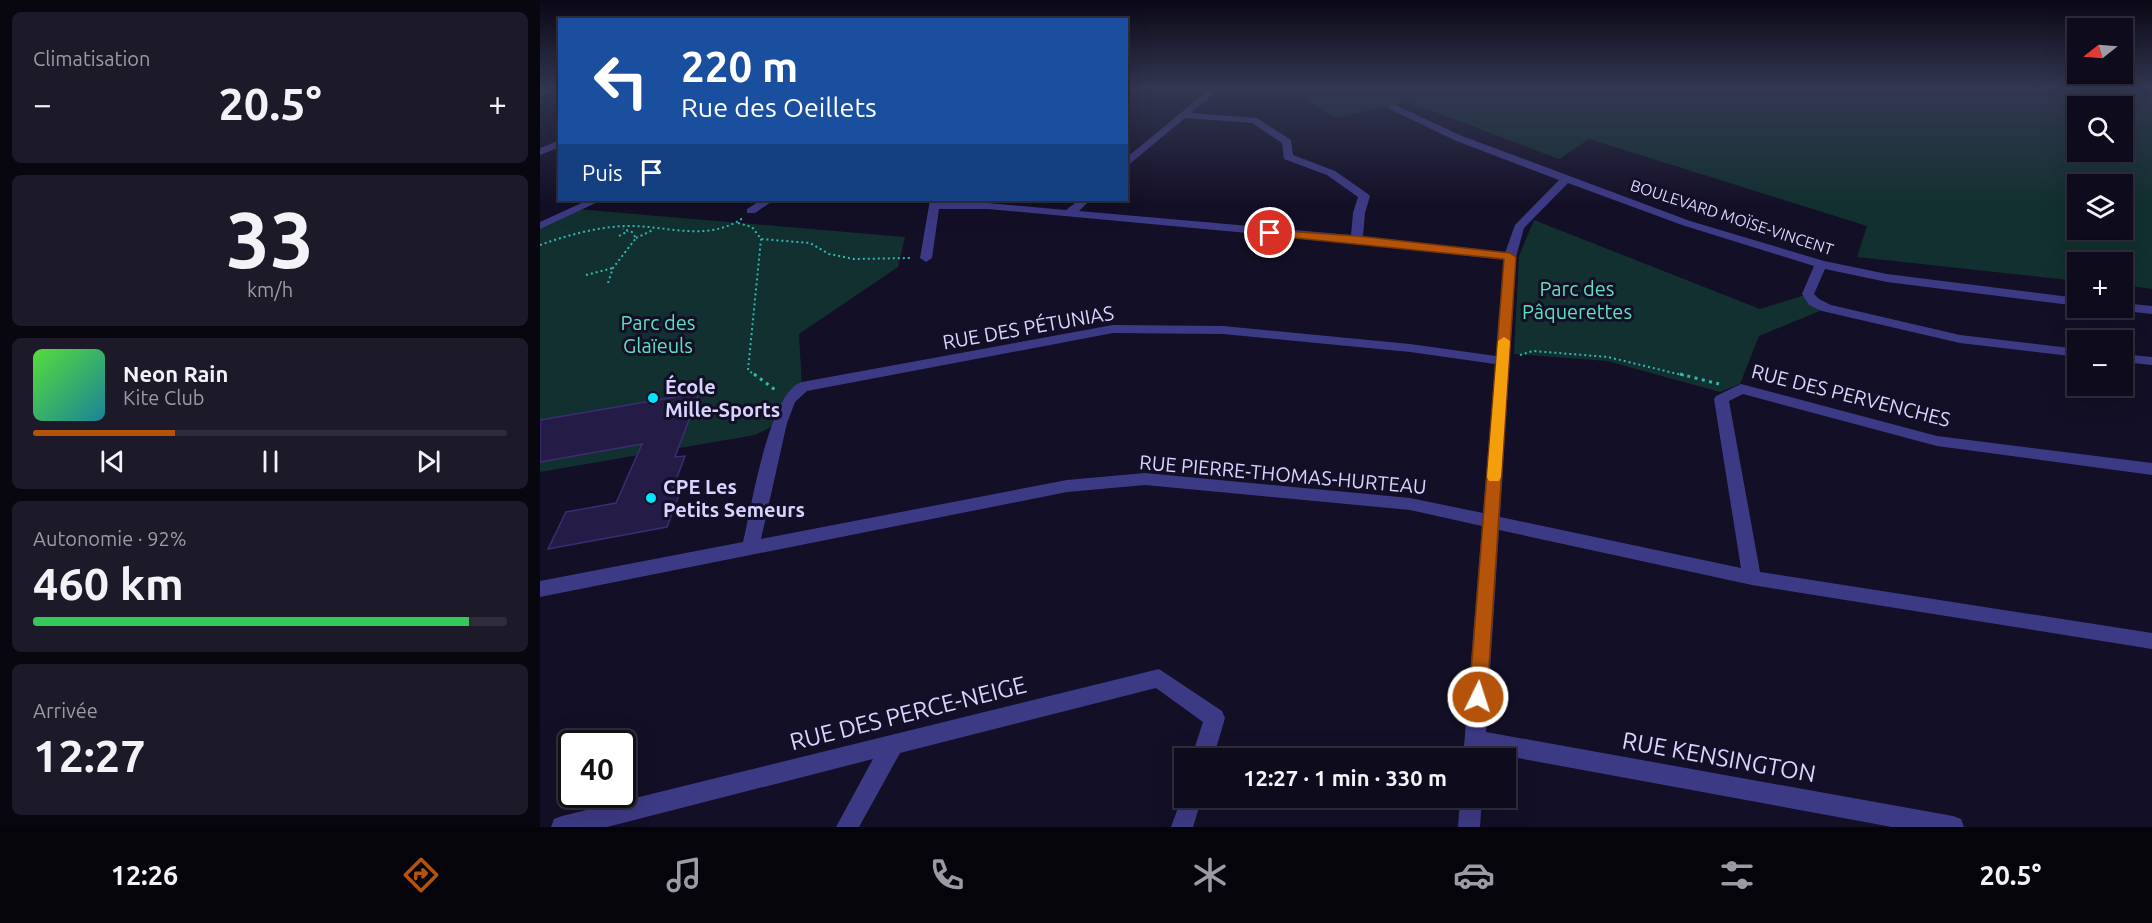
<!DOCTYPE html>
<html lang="fr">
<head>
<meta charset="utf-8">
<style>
	:root { --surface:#0e0b1c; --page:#1c1929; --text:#f1f3f6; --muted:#9b9ba3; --line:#2e2b3b; --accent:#b45309 }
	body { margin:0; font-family:Ubuntu,sans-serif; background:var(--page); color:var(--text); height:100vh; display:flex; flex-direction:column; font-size:22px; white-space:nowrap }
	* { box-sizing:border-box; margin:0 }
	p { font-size:20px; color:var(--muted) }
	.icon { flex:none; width:33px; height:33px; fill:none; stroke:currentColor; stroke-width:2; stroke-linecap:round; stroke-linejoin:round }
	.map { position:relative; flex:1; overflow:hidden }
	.details { display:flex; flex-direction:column; gap:12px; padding:12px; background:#08060f; width:540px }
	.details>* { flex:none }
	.hud { position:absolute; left:18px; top:18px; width:570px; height:183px; border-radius:0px; box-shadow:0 6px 24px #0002,0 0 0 2px var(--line); background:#1a4fa0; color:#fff; overflow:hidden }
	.needle { width:39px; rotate:253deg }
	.fabs { position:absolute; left:1527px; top:18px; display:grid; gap:12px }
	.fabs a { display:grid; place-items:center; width:66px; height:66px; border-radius:0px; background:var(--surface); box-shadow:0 6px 24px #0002,0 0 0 2px var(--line); font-size:30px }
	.speed { position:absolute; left:18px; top:730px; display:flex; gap:12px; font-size:30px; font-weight:700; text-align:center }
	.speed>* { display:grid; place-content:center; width:78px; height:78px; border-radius:50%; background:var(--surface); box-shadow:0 6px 24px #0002,0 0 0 2px var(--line); line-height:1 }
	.speed .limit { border:3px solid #111; border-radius:9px; background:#fff; color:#111 }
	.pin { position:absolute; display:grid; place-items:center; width:51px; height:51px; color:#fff; margin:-26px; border:3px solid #fff; border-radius:50%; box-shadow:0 2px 6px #0007 }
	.me { position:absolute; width:66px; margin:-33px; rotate:4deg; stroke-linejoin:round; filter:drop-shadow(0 0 4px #0008) }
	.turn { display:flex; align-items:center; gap:21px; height:126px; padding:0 24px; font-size:27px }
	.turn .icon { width:78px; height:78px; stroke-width:2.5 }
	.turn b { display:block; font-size:42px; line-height:51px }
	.then { display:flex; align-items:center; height:57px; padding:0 24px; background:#0003; gap:12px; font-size:22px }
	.big { font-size:45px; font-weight:700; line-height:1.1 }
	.details .card { flex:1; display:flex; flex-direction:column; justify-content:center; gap:9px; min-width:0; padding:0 21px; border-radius:9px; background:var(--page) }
	.details .dial { align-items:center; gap:0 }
	.dial b { font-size:78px; line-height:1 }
	.song { display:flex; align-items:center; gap:18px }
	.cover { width:72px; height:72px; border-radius:9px; background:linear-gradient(135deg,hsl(110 70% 55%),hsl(190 70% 35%)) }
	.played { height:6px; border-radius:3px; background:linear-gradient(90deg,var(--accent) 30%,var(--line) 30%) }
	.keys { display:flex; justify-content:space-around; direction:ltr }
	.heat { display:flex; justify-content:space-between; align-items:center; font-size:33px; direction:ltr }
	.charge { height:9px; border-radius:4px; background:linear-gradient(90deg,#34c759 92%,var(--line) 0) }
	.trip { position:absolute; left:634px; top:748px; width:342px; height:60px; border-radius:0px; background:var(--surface); box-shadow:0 6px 24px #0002,0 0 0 2px var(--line); font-weight:700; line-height:60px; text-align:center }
	.dock { display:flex; height:96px; justify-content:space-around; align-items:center; background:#06040b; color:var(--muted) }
	.dock .icon { width:42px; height:42px }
	.dock .on { color:var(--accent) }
	.dock b { font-size:27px; color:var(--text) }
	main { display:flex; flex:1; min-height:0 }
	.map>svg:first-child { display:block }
	.green { fill:#12302f; fill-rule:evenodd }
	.building { fill:#241b47; stroke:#3b2d73; stroke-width:1.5 }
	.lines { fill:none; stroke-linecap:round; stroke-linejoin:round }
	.path-far1 { stroke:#2fb8b0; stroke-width:2; stroke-dasharray:2 3; stroke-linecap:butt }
	.path { stroke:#2fb8b0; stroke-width:3; stroke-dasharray:3 4.5; stroke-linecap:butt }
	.minor { fill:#3d3a85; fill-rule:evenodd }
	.route { fill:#b45309; stroke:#753606; stroke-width:1.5 }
	.slow { fill:#f59e0b }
	.poi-dot { fill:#00e5ff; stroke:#130f26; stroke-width:2 }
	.labels { text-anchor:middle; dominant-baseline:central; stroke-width:6; stroke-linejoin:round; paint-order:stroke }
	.far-street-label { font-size:16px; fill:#d9d4ff; stroke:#130f26 }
	.park-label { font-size:20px; fill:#5fe0c0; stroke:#130f26 }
	.street-label { font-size:20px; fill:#d9d4ff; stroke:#130f26 }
	.poi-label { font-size:20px; font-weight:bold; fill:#d9d4ff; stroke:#130f26; text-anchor:start }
	.near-street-label { font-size:24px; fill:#d9d4ff; stroke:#130f26 }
</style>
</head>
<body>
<main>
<section class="details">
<div class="card"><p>Climatisation</p>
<div class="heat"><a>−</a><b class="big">20.5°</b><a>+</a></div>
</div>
<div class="card dial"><b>33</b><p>km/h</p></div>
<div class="card">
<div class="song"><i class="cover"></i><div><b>Neon Rain</b><p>Kite Club</p></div></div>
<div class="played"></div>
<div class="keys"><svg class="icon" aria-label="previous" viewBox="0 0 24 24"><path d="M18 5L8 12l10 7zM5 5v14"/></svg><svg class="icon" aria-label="pause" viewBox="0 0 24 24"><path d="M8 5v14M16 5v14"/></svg><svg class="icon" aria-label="next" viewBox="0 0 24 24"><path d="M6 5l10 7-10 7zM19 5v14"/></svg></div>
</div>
<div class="card"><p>Autonomie · 92%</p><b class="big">460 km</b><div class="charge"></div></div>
<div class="card"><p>Arrivée</p><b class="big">12:27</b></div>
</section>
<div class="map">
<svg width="1612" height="827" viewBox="0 0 1612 827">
	<rect width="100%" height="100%" fill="#130f26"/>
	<!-- green -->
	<g class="green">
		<path d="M697 89H1612V289L1583 285 1582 262H1538L1537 281 1317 257 1327 226 1049 139 1019 159 868 102 796 118 755 94ZM1538 106H1582V152H1538ZM1538 184H1582V230H1538Z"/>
		<path d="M36 209 365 237 358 267 259 334 262 387 239 423 215 435 0 472V226Z"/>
		<path d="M994 220 1220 309 1268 294 1287 308 1219 336 1200 384 1180 392 1067 361 974 354 979 256Z"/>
	</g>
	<!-- building -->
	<path class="building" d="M159 393 135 457 145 456 130 496 139 495 127 527 8 549 26 512 76 503 102 444 0 462V420Z"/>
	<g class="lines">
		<!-- path-far1 -->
		<g class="path-far1">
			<path d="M198 223 212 227 221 239 270 243 289 254 314 259 372 258"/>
			<path d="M79 236 88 231"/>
			<path d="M96 238 113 230"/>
			<path d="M0 245C28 235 60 226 90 226 128 226 168 242 203 218"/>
			<path d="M46 275 73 268"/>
			<path d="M68 283 73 268 96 238 92 232 83 229"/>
			<path d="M980 355 993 351 1068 357 1146 376"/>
			<path d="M216 376 208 370 221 239"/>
		</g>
		<!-- path -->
		<g class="path">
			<path d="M214 374 238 392"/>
			<path d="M1140 374 1179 384"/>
		</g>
		<!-- minor -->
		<g class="minor">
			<path d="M15 89 14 91 0 96V90Z"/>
			<path d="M670 89 675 92 673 94 651 113 717 118 751 140 753 155 795 171 828 194 830 196 825 213 823 236 965 253 975 225 1019 180 914 140 850 109 848 107 853 104 922 136 1150 221 1284 261 1347 274 1538 298V306L1347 282 1285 269 1274 294 1279 299 1291 305 1420 335 1538 349V357L1420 343 1282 311 1269 305 1262 294 1274 266 1142 225 1028 183 984 228 976 257 960 517 1201 568 1174 399 1176 396 1201 384 1397 436 1612 463V475L1397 446 1203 394 1189 401 1220 572 1612 633V649L1212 585 959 530 946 732 1413 816 1421 819 1424 827H1352L945 752V759H923L942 526 870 510 605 485 527 492 0 597V581L203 542C211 510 229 391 262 382L573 325 683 326 870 344 956 356 964 260 817 243 448 209H399L392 258 386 262 380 258 390 200H400V203H448L526 210 539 200H550L539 211 811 235 813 213 818 197 787 175 744 159 742 143 712 123 645 118 586 167V158ZM573 333 683 334 870 352 955 364 943 513 870 498 605 473 527 480 221 539 247 423 255 402 267 391Z"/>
			<path d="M20 140V147L0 155V148Z"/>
			<path d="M48 200H62L0 229V222Z"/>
			<path d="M221 200H234L215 213H207V209Z"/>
			<path d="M1582 303 1612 306V314L1577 310 1576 308H1582Z"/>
			<path d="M1582 354 1612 357V365L1582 362Z"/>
			<path d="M619 669 682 711 685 718 673 759H651L663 722 616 688 360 753 319 827H296L333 759 67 827H11L14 819 22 816Z"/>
			<path d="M645 789V798H662L653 827H631Z"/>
			<path d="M920 798H942L940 827H918Z"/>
		</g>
	</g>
	<!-- sky -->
	<linearGradient id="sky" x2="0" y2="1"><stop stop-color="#0a0815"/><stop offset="0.43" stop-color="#333752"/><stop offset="1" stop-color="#333752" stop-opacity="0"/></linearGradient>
	<rect width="1612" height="205" fill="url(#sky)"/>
	<!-- route -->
	<path class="route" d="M730 230 817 236 970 253 976 257 947 697 945 703 938 706 932 703 929 697 964 259 726 235 725 233Z"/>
	<!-- slow -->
	<path class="slow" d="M964 337 970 341 961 477 959 481H949L947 477 958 341Z"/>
	<!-- markers -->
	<g class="poi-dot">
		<circle cx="113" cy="398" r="6"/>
		<circle cx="111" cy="498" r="6"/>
	</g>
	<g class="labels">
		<!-- far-street labels -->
		<g class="far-street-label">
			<text transform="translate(1192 217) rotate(18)">BOULEVARD MOÏSE-VINCENT</text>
		</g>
		<!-- park labels -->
		<g class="park-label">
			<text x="1037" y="288">Parc des<tspan x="1037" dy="23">Pâquerettes</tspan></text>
			<text x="118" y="322">Parc des<tspan x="118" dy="23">Glaïeuls</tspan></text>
		</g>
		<!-- street labels -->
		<g class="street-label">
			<text transform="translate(488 327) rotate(-10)">RUE DES PÉTUNIAS</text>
			<text transform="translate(1311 395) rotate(14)">RUE DES PERVENCHES</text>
			<text transform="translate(743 474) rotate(5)">RUE PIERRE-THOMAS-HURTEAU</text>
		</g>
		<!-- poi labels -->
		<g class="poi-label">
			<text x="125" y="386">École<tspan x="125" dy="23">Mille-Sports</tspan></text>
			<text x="123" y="486">CPE Les<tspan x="123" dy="23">Petits Semeurs</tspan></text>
		</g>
		<!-- near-street labels -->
		<g class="near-street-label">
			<text transform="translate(368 713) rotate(-14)">RUE DES PERCE-NEIGE</text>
			<text transform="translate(1179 757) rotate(10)">RUE KENSINGTON</text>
		</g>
	</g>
</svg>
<div class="fabs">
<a><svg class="needle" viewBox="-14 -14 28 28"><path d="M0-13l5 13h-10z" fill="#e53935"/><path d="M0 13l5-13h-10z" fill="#9b9ba3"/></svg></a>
<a><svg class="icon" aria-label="search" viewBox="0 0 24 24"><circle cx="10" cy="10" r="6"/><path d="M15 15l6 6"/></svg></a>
<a><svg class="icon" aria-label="layers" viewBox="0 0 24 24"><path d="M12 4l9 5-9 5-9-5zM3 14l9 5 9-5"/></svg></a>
<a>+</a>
<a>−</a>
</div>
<div class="speed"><div class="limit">40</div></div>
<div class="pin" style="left:730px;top:233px;background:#d93025"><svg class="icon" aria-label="arrive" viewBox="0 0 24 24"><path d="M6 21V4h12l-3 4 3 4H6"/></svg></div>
<svg class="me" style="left:938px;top:697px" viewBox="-20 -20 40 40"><circle r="17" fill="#b45309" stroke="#fff" stroke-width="3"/><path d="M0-11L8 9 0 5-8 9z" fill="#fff"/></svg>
<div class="trip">12:27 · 1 min · 330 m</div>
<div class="hud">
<div class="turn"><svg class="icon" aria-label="left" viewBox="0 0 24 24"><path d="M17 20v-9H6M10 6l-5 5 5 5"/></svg><div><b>220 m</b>Rue des Oeillets</div></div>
<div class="then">Puis<svg class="icon" aria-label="arrive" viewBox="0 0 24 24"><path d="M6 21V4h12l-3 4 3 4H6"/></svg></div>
</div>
</div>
</main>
<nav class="dock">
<b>12:26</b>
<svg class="icon on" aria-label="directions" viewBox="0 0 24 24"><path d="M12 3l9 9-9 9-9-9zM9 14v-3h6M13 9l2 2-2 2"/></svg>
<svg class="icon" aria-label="music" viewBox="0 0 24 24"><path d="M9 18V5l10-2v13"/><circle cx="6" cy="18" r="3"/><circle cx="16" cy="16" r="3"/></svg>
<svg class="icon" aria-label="phone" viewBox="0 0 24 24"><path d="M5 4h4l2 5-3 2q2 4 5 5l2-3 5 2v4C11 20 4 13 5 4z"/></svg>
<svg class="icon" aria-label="climate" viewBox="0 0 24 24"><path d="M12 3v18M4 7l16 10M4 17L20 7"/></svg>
<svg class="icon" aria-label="car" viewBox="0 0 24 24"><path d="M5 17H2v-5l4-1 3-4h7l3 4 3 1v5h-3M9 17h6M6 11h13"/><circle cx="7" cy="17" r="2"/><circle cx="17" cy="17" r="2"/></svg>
<svg class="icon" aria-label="filters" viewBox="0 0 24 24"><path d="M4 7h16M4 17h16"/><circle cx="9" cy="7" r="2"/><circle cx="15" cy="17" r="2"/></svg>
<b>20.5°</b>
</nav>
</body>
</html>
